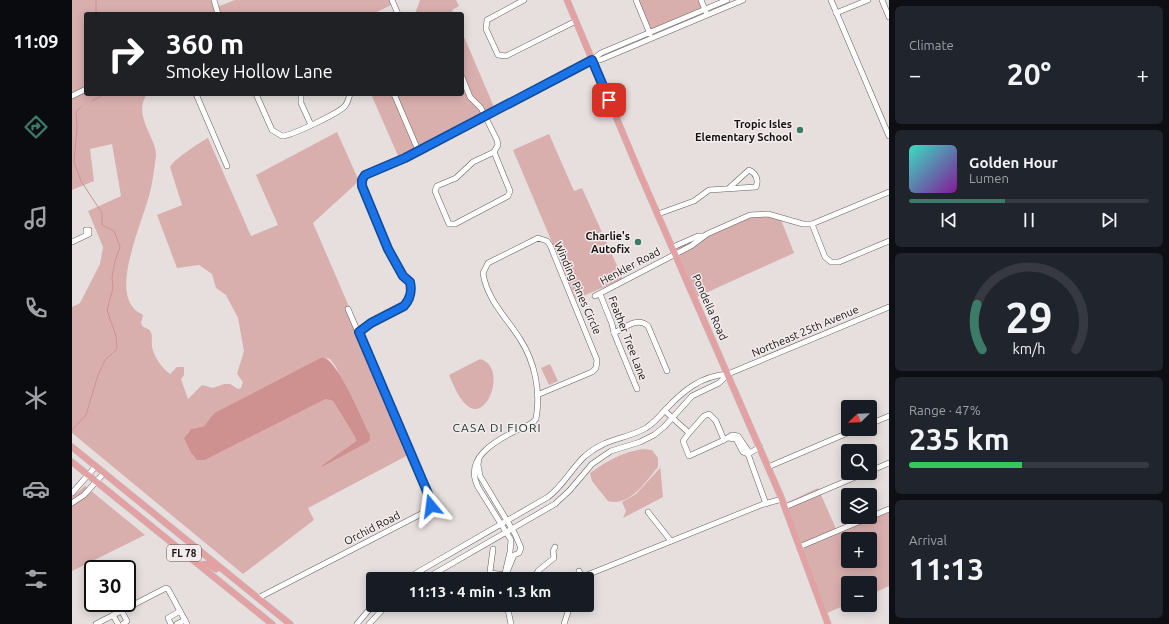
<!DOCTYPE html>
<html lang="en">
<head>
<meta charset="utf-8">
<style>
	:root { --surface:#171b24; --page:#20242c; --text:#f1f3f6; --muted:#9ea1a6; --line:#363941; --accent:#3c7b67 }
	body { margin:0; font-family:Ubuntu,sans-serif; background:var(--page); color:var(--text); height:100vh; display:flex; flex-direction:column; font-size:15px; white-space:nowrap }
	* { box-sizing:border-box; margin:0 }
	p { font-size:13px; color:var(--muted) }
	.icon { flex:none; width:22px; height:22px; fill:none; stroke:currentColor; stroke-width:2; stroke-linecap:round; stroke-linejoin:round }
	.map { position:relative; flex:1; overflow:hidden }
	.panel { display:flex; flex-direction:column; gap:6px; padding:6px; background:#0d0f14; width:280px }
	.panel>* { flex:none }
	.top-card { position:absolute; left:12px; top:12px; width:380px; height:84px; border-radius:4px; box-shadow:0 2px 10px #0003; background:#202124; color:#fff; overflow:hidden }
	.needle { width:26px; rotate:247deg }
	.controls { position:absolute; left:769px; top:400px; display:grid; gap:8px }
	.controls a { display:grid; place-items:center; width:36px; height:36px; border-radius:4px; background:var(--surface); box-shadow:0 2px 10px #0003; font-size:20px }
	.speed { position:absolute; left:12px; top:560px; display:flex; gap:8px; font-size:20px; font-weight:700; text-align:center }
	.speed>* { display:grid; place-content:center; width:52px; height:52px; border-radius:50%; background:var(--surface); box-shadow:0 2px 10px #0003; line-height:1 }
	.speed .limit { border:2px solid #111; border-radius:6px; background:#fff; color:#111 }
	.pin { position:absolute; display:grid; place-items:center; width:34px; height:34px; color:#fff; margin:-17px; border-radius:8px; box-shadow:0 2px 6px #0006 }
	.me { position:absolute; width:44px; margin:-22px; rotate:344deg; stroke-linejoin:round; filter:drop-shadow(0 0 3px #0008) }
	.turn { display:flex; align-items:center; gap:14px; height:84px; padding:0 16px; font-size:18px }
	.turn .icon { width:52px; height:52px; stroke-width:2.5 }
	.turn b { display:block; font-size:28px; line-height:34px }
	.big { font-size:30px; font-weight:700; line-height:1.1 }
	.panel .card { flex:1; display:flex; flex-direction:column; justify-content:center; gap:6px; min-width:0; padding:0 14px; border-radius:6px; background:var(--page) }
	.panel .dial { align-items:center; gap:0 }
	.dial svg { height:104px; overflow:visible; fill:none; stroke:var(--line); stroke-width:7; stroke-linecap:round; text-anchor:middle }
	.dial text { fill:var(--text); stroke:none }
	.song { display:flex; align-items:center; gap:12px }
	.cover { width:48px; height:48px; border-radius:6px; background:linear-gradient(135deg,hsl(170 70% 55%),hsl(290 70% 35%)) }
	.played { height:4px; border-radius:2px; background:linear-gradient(90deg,var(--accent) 40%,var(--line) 40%) }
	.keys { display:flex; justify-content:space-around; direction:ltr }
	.heat { display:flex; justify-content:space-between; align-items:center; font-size:22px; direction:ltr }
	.charge { height:6px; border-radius:3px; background:linear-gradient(90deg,#34c759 47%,var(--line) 0) }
	.trip { position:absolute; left:294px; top:572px; width:228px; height:40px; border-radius:4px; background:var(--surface); box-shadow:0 2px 10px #0003; font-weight:700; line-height:40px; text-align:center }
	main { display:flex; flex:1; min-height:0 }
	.menu { display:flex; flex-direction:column; width:72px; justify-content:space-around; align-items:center; background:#090b0e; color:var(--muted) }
	.menu .icon { width:28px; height:28px }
	.menu .current { color:var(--accent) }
	.menu b { font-size:18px; color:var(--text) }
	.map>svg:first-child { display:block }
	.green { fill:#d9afae; fill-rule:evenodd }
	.water { fill:#ce918f }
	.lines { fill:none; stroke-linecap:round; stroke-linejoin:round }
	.stream { stroke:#ce918f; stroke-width:1 }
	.minor-casing { stroke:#665f5f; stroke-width:6 }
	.major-casing { stroke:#bdbdbd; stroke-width:7 }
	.minor { stroke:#fff; stroke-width:5 }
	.major { stroke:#e4a1a3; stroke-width:6 }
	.route-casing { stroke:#114b97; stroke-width:10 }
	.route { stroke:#1a73e8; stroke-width:7 }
	.poi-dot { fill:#3c7b67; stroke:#f4ecec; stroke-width:1.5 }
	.labels { text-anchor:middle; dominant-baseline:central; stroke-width:3; stroke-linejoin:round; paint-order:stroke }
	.shield { fill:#f4ecec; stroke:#585353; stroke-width:1 }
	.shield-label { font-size:10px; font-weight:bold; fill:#151212 }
	.poi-label { font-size:11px; font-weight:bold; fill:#151212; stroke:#f4ecec; text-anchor:end }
	.street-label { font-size:11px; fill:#151212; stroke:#f4ecec }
	.neighbourhood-label { font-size:12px; letter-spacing:1px; fill:#143229; stroke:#f4ecec }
</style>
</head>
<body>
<main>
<nav class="menu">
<b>11:09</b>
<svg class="icon current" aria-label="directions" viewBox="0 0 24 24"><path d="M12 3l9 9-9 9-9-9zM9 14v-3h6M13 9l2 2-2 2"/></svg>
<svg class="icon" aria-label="music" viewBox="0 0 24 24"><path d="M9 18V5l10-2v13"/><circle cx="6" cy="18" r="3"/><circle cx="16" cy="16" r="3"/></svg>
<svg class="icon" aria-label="phone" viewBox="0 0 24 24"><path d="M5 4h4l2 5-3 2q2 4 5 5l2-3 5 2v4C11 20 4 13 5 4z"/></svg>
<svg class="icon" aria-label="climate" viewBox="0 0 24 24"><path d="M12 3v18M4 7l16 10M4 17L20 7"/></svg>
<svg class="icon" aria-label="car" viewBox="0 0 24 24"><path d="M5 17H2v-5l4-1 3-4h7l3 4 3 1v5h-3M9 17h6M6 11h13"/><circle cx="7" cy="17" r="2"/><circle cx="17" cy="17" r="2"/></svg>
<svg class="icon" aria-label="filters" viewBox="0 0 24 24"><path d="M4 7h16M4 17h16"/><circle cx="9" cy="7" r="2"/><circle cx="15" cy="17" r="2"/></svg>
</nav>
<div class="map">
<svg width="817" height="624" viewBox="0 0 817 624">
	<rect width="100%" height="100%" fill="#e6dfde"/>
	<!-- green -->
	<g class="green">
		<path d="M0 0H140L144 14H14V87L0 94Z"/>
		<path d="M163 0H319L321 4 301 14H257L251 12 243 14H148L147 6Z"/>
		<path d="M348 0H384L387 6 380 10 382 14H343Z"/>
		<path d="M564 0H631L634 7 578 31Z"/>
		<path d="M390 32 422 107 327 158 299 94H390Z"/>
		<path d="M14 91V94H75C60 115 85 139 84 155 83 165 81 178 79 188 73 217 44 276 58 303 61 309 66 312 71 315L69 323 71 327C83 330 79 338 80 347 82 357 90 368 98 374L105 367H112V375L109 379 116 399 130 385 141 388 152 384H158L166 389 169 388 171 382 165 374 172 351 166 318 154 295 144 288 140 274 127 265 105 268 85 215 110 205 98 167C102 159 127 143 136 138L179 236 206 225 184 175 265 132 287 181 241 223 340 453 236 508 242 520 171 574 0 433V307L8 303 28 264 31 247 16 211 49 196 40 144 18 149 22 181 0 190V98ZM250 357 258 359 264 367 295 443 250 467 249 466 284 441 283 437 261 401 254 399 133 460C118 462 116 445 115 433L122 428 132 426 142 413Z"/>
		<path d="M477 134 502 191 510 188 551 279 504 299 441 150Z"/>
		<path d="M676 215 708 217 722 253 625 297 602 244Z"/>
		<path d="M408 359C435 366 417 420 397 407 387 400 382 386 377 375Z"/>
		<path d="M478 364 486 381 477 385 469 368Z"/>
		<path d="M571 449 580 450 586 458V467C574 481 558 507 536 501L520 481 518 473C535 461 550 452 571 449Z"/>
		<path d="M588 464 591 497 551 518 554 511 550 502 564 494 588 468Z"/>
		<path d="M13 486 73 535 0 571V497Z"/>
		<path d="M746 488 765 531 817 507V586L798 595V583H776V604L755 613 714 503ZM776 539H798V561H776Z"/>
	</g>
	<!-- water -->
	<path class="water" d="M250 357C265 358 290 420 298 435V440L295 443 250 467 249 466 284 441 283 437 261 401 254 399 133 460H125L119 453 112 438 119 429 132 426 142 413Z"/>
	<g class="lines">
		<!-- stream -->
		<g class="stream">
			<path d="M14 21 12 13H24V0"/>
			<path d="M20 101 33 94"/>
			<path d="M0 430 14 415 26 375 33 360 45 349 44 336 35 310 41 288 40 277 43 261 48 247 42 231 30 225V213L9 181 2 162 5 127 4 112 9 107"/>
		</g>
		<defs>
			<g id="minor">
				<path d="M142 0 146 14"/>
				<path d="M320 0 326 14"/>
				<path d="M452 0 415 20 414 29 426 55 434 56 504 21"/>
				<path d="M564 0 578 34"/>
				<path d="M629 0 634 12"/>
				<path d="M759 0 817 136"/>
				<path d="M810 0 817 17"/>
				<path d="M764 13 796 0"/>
				<path d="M520 60H528L671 0"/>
				<path d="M390 77 398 97 409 108 425 140 426 145 422 152"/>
				<path d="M124 94 155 166"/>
				<path d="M184 94 200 130 210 136C219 136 267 113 273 106 276 102 277 98 278 94"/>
				<path d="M229 94V103L239 125"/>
				<path d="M322 94 346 150"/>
				<path d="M0 96 14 89"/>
				<path d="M422 152 438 191 436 196 383 224H377L363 191 365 186 384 178 401 162Z"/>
				<path d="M586 214 622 201 637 190 684 187C687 180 684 173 677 170L657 188"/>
				<path d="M740 224 753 257 759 262H767L817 241"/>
				<path d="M0 242 17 234V230H14V234"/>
				<path d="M601 247 626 236H632"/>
				<path d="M528 294 540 324 542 333 565 389"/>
				<path d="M523 296 619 246 635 234 678 215 696 214 731 224H740L817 192"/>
				<path d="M287 332 299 323 332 306C339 298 340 291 338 281L331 276 316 249 290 185V180L293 175 333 158 520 60 529 53 655 0"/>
				<path d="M542 333C552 328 566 316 576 326L595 371"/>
				<path d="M593 411 617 433 611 441 617 456 652 440 644 421 637 414 632 416 617 433"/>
				<path d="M798 424 817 416"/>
				<path d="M656 438 664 439 671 452 676 454"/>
				<path d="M652 440 660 435 666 436 677 452"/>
				<path d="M688 447 676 454 694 504"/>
				<path d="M407 458 406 465 408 476 443 534 449 548 447 553 442 555 432 579"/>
				<path d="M696 467 785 429"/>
				<path d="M798 471 817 463"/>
				<path d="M0 493 24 466"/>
				<path d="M0 503 12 495 32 473"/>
				<path d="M713 507 793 473"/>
				<path d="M576 512 599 541"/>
				<path d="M727 547 817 509"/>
				<path d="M507 571 510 577 689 505 710 499"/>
				<path d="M419 573 433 575"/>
				<path d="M433 573 438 552 439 540 406 487C392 459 421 442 443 431 451 427 459 426 464 419 469 392 463 362 448 339 435 318 415 300 411 273L416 263 466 238 475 241 478 245 525 360 524 368 520 372 465 395"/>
				<path d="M334 579 476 497C491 486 499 469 513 456 535 437 553 440 574 428 582 423 588 416 594 409 612 390 629 376 656 374L817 307"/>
				<path d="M353 579 483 504 498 490 520 464 539 451 568 442 582 435 592 427 620 396 647 383 656 374"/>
				<path d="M417 579 421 549"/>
				<path d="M462 579 466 571 482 558 481 551 483 547"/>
				<path d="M186 598 351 513 359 506 357 496 276 309"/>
				<path d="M435 605 439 624"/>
				<path d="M49 610 55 621 51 624"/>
				<path d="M41 615 46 624"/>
				<path d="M24 624 94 588 96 589 115 624"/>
				<path d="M99 624 96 618 108 611"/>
				<path d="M105 624 113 620"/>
				<path d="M285 624 301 605"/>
				<path d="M297 624 315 605"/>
				<path d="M492 624 497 609 504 605"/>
			</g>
			<g id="major">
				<path d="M495 0 568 174 709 497 756 624"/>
				<path d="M0 447 218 624"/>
				<path d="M0 462 200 624"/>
				<path d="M128 565 136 564 144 569"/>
			</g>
		</defs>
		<!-- minor casing -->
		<use href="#minor" class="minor-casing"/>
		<!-- major casing -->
		<use href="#major" class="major-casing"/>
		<!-- minor -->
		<use href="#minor" class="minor"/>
		<!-- major -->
		<use href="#major" class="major"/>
	</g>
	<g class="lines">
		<defs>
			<path id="route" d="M359 506 357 496 287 332 299 323 332 306C339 298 340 291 338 282L331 276 316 249 290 186V180L293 175 333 158 520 60 537 100"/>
		</defs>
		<!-- route casing -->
		<use href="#route" class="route-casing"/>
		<!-- route -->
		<use href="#route" class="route"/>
	</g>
	<!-- markers -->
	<g class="poi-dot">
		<circle cx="728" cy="130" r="4"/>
		<circle cx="566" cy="242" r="4"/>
	</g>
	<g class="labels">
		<!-- shield labels -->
		<rect class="shield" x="95" y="545" width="34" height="16" rx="3"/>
		<g class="shield-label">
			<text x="112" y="553">FL 78</text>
		</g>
		<!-- poi labels -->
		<g class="poi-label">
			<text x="720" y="124">Tropic Isles<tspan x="720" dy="13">Elementary School</tspan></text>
			<text x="558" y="236">Charlie's<tspan x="558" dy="13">Autofix</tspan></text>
		</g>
		<!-- street labels -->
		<g class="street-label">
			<text transform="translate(558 266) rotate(-28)">Henkler Road</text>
			<text transform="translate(506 288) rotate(66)">Winding Pines Circle</text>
			<text transform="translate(638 307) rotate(66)">Pondella Road</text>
			<text transform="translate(733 331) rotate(-23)">Northeast 25th Avenue</text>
			<text transform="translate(556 338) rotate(69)">Feather Tree Lane</text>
			<text transform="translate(300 528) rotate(-27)">Orchid Road</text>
		</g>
		<!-- neighbourhood labels -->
		<g class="neighbourhood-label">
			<text x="425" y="427">CASA DI FIORI</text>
		</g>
	</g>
</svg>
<div class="controls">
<a><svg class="needle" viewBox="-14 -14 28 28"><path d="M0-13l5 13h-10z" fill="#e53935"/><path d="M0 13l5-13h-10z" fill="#9ea1a6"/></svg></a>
<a><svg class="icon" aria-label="search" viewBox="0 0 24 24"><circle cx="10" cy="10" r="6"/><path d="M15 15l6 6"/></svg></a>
<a><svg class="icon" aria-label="layers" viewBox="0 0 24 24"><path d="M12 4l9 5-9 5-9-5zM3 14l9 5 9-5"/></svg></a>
<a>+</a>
<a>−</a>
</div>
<div class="speed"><div class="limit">30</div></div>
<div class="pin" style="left:537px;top:100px;background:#d93025"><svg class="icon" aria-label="arrive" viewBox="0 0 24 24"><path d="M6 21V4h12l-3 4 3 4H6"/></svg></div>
<svg class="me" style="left:359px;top:506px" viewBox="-20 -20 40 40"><path d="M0-17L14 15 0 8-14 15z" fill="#1a73e8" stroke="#fff" stroke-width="4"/></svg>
<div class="trip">11:13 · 4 min · 1.3 km</div>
<div class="top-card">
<div class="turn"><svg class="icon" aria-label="right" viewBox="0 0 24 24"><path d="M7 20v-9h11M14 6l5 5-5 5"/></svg><div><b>360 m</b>Smokey Hollow Lane</div></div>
</div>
</div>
<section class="panel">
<div class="card"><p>Climate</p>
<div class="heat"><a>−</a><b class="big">20°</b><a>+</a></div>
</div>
<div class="card">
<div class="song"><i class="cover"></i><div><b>Golden Hour</b><p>Lumen</p></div></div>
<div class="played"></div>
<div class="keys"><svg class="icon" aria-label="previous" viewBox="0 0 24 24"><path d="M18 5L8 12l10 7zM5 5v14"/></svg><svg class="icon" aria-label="pause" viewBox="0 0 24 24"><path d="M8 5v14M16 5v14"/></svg><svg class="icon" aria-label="next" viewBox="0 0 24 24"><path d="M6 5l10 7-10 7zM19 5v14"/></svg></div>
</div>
<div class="card dial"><svg viewBox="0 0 100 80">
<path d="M14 69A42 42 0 1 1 86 69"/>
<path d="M14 69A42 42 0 0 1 10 34" stroke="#3c7b67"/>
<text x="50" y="56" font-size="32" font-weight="700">29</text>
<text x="50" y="72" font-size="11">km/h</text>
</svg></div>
<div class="card"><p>Range · 47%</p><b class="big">235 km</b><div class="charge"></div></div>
<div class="card"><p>Arrival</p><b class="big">11:13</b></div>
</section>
</main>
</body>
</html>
